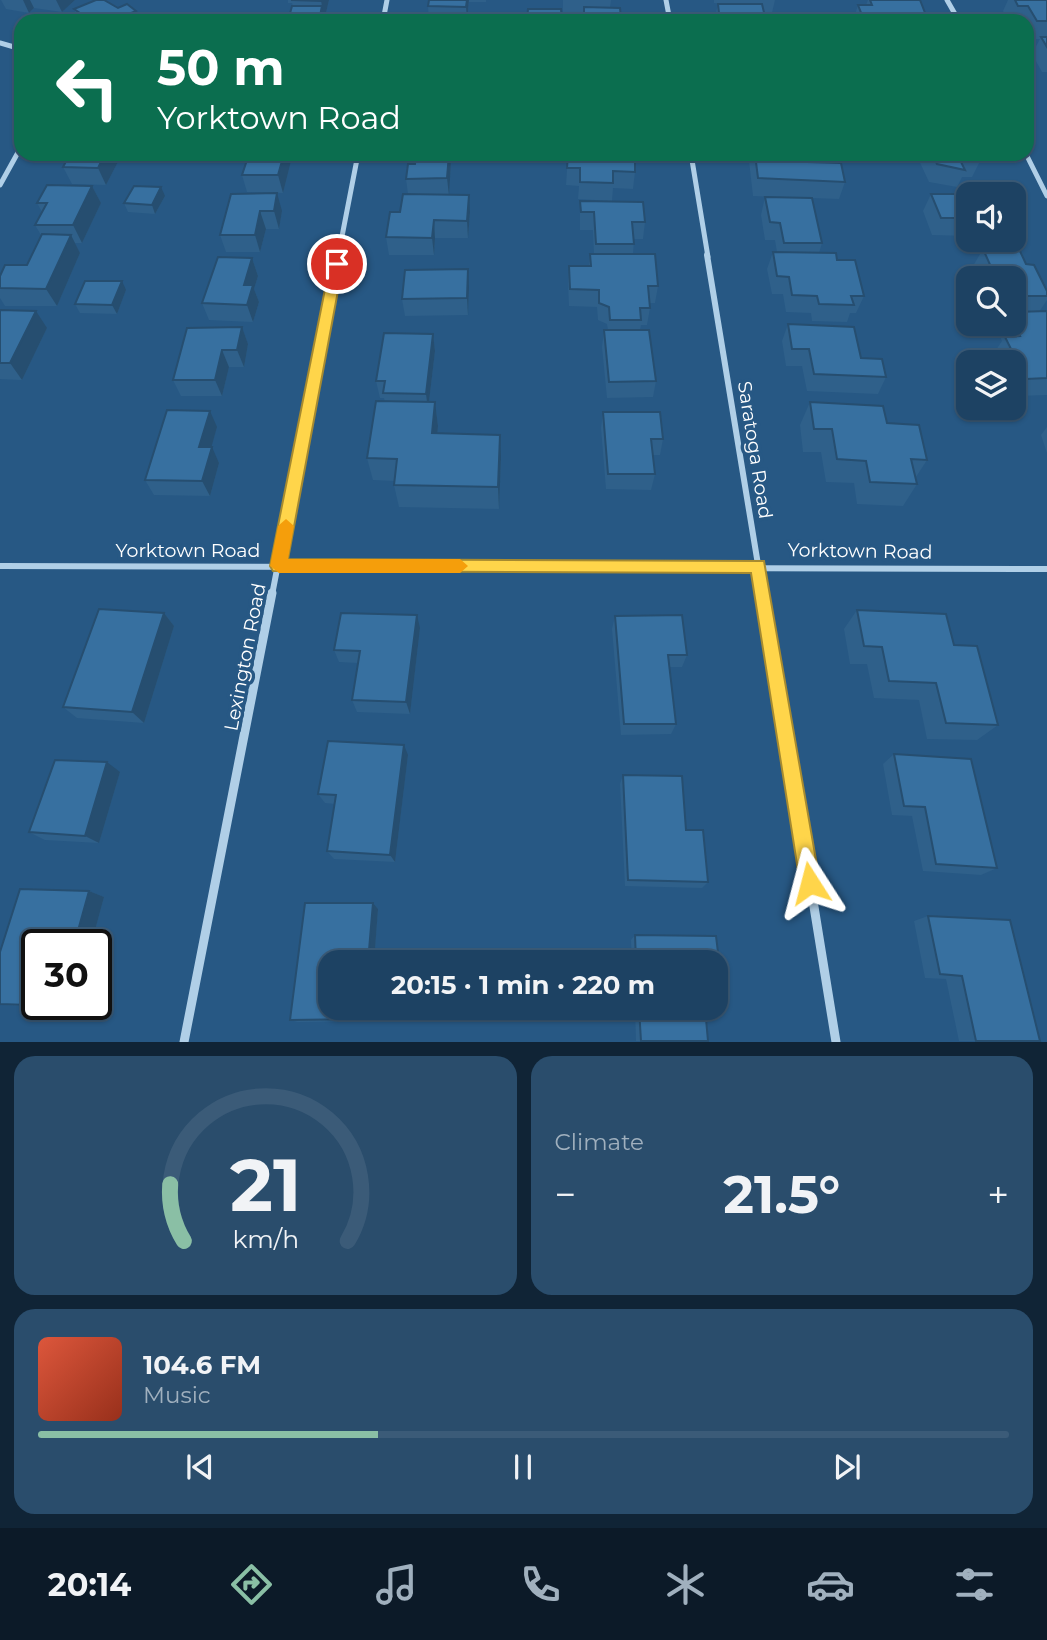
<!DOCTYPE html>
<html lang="en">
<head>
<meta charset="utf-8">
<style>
	:root { --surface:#1d4263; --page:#2a4d6c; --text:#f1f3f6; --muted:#a0b0be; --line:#3b5b78; --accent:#8abfa5 }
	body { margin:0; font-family:Montserrat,sans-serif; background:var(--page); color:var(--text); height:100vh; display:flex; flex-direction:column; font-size:26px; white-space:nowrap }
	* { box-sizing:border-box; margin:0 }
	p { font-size:23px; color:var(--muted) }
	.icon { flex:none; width:38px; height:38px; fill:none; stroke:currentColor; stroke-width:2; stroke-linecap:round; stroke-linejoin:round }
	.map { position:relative; height:1042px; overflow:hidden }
	.sheet { display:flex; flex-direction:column; gap:14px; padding:14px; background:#102436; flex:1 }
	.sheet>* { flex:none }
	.hud { position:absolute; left:14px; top:14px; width:1020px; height:147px; border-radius:21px; box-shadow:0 2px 5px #0004,0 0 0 2px var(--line); background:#0b6e4f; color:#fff; overflow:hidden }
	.buttons { position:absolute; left:956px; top:182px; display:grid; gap:14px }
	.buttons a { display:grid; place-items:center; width:70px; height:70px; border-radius:14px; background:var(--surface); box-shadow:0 2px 5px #0004,0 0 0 2px var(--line); font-size:35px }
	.speed { position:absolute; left:21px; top:929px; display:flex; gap:14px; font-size:35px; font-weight:700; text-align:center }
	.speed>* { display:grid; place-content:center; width:91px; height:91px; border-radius:50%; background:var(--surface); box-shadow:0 2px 5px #0004,0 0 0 2px var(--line); line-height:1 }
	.speed .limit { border:4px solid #111; border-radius:10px; background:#fff; color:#111 }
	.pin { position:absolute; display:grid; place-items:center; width:60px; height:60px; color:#fff; margin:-30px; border:4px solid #fff; border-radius:50%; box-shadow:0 2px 7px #0007 }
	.me { position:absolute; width:77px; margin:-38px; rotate:351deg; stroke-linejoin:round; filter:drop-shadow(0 0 5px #0008) }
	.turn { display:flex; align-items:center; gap:24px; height:147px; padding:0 28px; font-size:32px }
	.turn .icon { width:91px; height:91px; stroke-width:2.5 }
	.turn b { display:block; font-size:49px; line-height:60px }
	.big { font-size:52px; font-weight:700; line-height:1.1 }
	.sheet .card { flex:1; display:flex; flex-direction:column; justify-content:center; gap:10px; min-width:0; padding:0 24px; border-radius:21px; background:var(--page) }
	.sheet .dial { align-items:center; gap:0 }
	.dial svg { height:182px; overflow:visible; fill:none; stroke:var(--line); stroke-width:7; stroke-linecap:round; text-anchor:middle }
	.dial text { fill:var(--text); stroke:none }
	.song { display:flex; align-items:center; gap:21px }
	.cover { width:84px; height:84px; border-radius:10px; background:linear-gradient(135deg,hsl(10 70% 55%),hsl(10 70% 35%)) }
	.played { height:7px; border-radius:4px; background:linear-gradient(90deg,var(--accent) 35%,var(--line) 35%) }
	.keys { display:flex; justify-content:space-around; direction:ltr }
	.heat { display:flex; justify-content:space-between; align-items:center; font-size:38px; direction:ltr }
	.sheet .tiles { flex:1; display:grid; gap:14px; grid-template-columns:1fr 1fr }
	.card:last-child { grid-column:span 2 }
	.trip { position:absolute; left:318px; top:950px; width:410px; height:70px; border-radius:21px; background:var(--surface); box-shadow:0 2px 5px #0004,0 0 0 2px var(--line); font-weight:700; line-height:70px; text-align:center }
	.dock { display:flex; height:112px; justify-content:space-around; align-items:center; background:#0c1a28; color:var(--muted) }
	.dock .icon { width:49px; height:49px }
	.dock .current { color:var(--accent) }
	.dock b { font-size:32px; color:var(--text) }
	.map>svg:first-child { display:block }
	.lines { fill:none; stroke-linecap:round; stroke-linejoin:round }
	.street-far2 { stroke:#b0cfe7; stroke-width:5 }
	.street-far1 { stroke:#b0cfe7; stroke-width:6 }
	.street { stroke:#b0cfe7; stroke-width:9 }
	.wall { fill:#2f608a }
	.shaded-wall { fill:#264e70 }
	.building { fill:#3770a0; stroke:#264e70; stroke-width:2 }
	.route { fill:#ffd54a; stroke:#a68a30; stroke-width:2 }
	.slow { fill:#f59e0b }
	.labels { text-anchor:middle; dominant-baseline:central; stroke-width:7; stroke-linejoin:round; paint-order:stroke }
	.street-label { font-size:19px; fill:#fff; stroke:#275884 }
</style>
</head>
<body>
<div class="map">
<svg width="1047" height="1042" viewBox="0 0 1047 1042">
	<rect width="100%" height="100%" fill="#275884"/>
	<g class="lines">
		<!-- street-far2 -->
		<g class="street-far2">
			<path d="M666 0 670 21"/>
			<path d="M947 0 959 21"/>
			<path d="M383 21 387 0"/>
			<path d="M0 43 21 49"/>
			<path d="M691 154 708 257"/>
			<path d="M1026 154 1047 196"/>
			<path d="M0 185 21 147"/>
			<path d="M338 257 358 154"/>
		</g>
		<!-- street-far1 -->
		<g class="street-far1">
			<path d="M707 255 763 595"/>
			<path d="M0 566 1047 569"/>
			<path d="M272 595 338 255"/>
		</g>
		<!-- street -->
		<g class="street">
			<path d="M763 593 836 1042"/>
			<path d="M184 1042 272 593"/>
		</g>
	</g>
	<!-- wall -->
	<g class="wall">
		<path d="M1 0H75L62 12 34 8 29 13 6 9Z"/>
		<path d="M288 0H329L325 17 293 6 292 3H288Z"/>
		<path d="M429 0H486V2H469L467 21H429L428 6Z"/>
		<path d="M563 0H616H611L610 8H620L621 21H583V14L563 13Z"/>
		<path d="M714 0H775L771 17H765L766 21H714L718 4H723L714 3Z"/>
		<path d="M868 0H920L927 18 926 21H853L858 5H866Z"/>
		<path d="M1008 0H1047V72H1042L1032 54 1040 39H1028L1027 21H1009L1003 11Z"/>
		<path d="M118 8 136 11 140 21H79L74 9Z"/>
		<path d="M65 154H122L106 185 72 184 63 167 68 159Z"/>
		<path d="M143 154H179L177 157H144Z"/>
		<path d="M249 154H292V157L283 193 247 192 242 175Z"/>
		<path d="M568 154 635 172 633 189 613 188 612 201 578 199 579 186 566 185Z"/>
		<path d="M751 154H806L808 162 845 182 839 199 753 196 749 161Z"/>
		<path d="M916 154H978L981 159 972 177H962L957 187 929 182Z"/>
		<path d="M451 161 449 194 470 212 468 238H435L434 255H389L386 237 400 212 408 194 406 179 415 164Z"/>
		<path d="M92 186 101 203 82 243H75L80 253 57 306H5L0 298V276L27 265 41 235 35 225 42 212 37 203Z"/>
		<path d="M231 194 282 211 279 229H266L260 252H226L220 235Z"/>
		<path d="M931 194H968V236L932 235 923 211Z"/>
		<path d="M165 196 155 214 128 212 124 203Z"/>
		<path d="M765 197 822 243 819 253 837 260 864 296 856 313H850L847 322 812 321 811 313 786 312 783 294H772L767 269 773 252H777L775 240H765L761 215Z"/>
		<path d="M580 201 645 222 643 239H634L633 254 658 286 655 303H650V308L647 325H641L640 330 656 381 653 397 607 398 602 347 604 330H608L607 324 598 320 597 307 569 306 568 283 569 266H589L590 254H594L593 230H580Z"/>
		<path d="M983 249 1026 264 1047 291V300L1039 312 1047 311V395L1014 396 1013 362H998L994 353 1002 341 997 330 1001 324H1013V278H978L973 266Z"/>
		<path d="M252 258 258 276 254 289 259 302 253 322 209 320 202 303Z"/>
		<path d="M469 287 468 315 405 316 402 299Z"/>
		<path d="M126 290 117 314 80 313 75 304Z"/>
		<path d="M0 310 47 328 22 380 0 379Z"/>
		<path d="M788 324 861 358 886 377 878 394 807 391 802 366H786L782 341Z"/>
		<path d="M242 327 248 344 244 367H229L222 396H181L173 380Z"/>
		<path d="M433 334 435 351 429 402H435L438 426 437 433 501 458 499 509 399 507 394 485V481L373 480 367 458 385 402 384 398H380L376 381Z"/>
		<path d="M810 402 887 423 927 460 916 477 917 484 903 506 857 504 854 483 826 482 821 452H803L800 425Z"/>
		<path d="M603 412 663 439 660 455H652L655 474 651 490 606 489 601 428Z"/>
		<path d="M217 427 211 447 219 463 210 496 154 495 145 480Z"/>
		<path d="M1047 427V453L1041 435Z"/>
		<path d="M857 610 954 645 998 725 977 740 927 739 919 700 874 698 867 664H850L844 629Z"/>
		<path d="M164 613 174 626 144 723 77 718 63 707Z"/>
		<path d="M615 616 687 655 682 667H669L676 724 671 734 621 735 612 629Z"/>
		<path d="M420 628 410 714 357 712 352 700 358 663 339 662 334 650Z"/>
		<path d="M894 754 997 868 981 875 923 871 912 816 892 815 883 764Z"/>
		<path d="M408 755 395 862 334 859 327 851 335 804 325 803 318 794Z"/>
		<path d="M120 772 99 843 45 840 29 832Z"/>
		<path d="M623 775 686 830 708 882 702 888 625 886 620 784Z"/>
		<path d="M89 891 104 897 91 945H37V1004H76L75 1008 0 1005V952Z"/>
		<path d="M305 903H373L378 909 374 962H331V1008H370L369 1021 298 1022 290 1020Z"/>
		<path d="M928 916 1040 1041H959L946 979 925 978 914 921Z"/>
		<path d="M635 935 716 936 723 994 716 997V962H632L631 940Z"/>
		<path d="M635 1008H705L708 1041H636Z"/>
	</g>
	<!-- shaded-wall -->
	<g class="shaded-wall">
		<path d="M23 0H30L34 8 29 13Z"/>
		<path d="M56 0H75L62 12Z"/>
		<path d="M321 0H329L325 17V21H319L322 7Z"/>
		<path d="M467 0H469L467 21 466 7Z"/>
		<path d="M136 11 140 21H112Z"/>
		<path d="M105 154H122L106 185 98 168Z"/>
		<path d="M284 154H292V157L283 193 278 175Z"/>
		<path d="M449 154H450L451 161 449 196 447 178Z"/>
		<path d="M92 186 101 203 82 243 73 225Z"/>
		<path d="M161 187 165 196 155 214 152 205Z"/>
		<path d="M277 193 282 211 279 229 274 211Z"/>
		<path d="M469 195 470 212 468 238 467 221Z"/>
		<path d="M260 211 266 229 260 252 255 235Z"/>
		<path d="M434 220 435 238 434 255 432 238Z"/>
		<path d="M71 235 80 253 57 306 46 289Z"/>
		<path d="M252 258 258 276 254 289 259 302 253 322 247 305 244 285Z"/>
		<path d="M468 269 469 287 468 315 467 298Z"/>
		<path d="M122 281 126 290 117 314 112 305Z"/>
		<path d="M36 311 47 328 22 380 10 363Z"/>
		<path d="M242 327 248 344 244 367 237 350Z"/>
		<path d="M433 334 435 351 428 410 426 394Z"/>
		<path d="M222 350 229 367 222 396 215 380Z"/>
		<path d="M435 402 438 426 435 456 432 433Z"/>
		<path d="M210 411 217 427 207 463 199 447Z"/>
		<path d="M500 435 501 458 499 509 498 487Z"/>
		<path d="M212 447 219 463 210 496 202 481Z"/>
		<path d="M164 613 174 626 144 723 132 712Z"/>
		<path d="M417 615 420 628 410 714 406 702Z"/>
		<path d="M404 745 408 755 395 862 390 855Z"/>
		<path d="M107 762 120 772 99 843 85 836Z"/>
		<path d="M89 891 104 897 91 945H74Z"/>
		<path d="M373 903 378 909 374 962H368Z"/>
		<path d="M58 1004H76L75 1008 58 1006Z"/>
		<path d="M364 1008H370L369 1021 363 1019Z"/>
	</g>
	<!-- building -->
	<g class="building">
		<path d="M96 0H104L118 8 127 4 136 11 112 21H92L74 9Z"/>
		<path d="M291 0H321V1Z"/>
		<path d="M429 0H467L466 7 428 6Z"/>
		<path d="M870 0H920L927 18H915L916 21H881L879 16 862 15 858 5H872Z"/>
		<path d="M1015 0H1047V21H1037L1028 6H1018Z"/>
		<path d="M718 4H762L766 21H732L730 13H719Z"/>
		<path d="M292 6H322L319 21H288Z"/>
		<path d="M584 7 620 8 621 19 613 18V21H584Z"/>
		<path d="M528 9H561L562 21H527Z"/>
		<path d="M1041 37H1047V47Z"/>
		<path d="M70 154H105L98 168 63 167Z"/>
		<path d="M249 154H284L278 175H242Z"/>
		<path d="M416 154H449L447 178 406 179 408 164H415Z"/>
		<path d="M568 154H635V172L613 171V183L580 182V168H567Z"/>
		<path d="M755 154H806L808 162 841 163 845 182 758 178Z"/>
		<path d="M932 154H978L981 159 960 160 965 170 937 164Z"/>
		<path d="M47 185 92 186 73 225H35L47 203H37Z"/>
		<path d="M134 186 161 187 152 205 124 203Z"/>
		<path d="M277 193 274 211H260L255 235H220L231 194Z"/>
		<path d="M403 194 469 195 467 221 434 220 432 238 386 237 390 212H400Z"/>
		<path d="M931 194H990H968V218H941Z"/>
		<path d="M765 197 812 198 822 243H784L780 223 770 222Z"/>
		<path d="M580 201 643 202 645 222H632L634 244H596L594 212H581Z"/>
		<path d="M42 234 71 235 46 289 0 288V276L5 265H27Z"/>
		<path d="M983 249H1019L1026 264 1034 265 1047 291V296H1013V278H996Z"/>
		<path d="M773 252 836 253 837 260H855L864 296H851L854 305 819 304 817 296 792 295 789 277 777 276Z"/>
		<path d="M590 254H655L658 286H648L650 308H640L641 320H610L609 307 599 303V290L570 289 569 266H591Z"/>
		<path d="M218 257 252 258 244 285H253L247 305 202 303Z"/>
		<path d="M468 269 467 298 402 299 405 270Z"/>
		<path d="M85 281H122L112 305 75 304Z"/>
		<path d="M0 310 36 311 10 363H0Z"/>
		<path d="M1047 311V378L1026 379 1005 337 1020 336 1013 323V312Z"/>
		<path d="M788 324 854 327 861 358 882 359 886 377 814 374 809 349H792Z"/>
		<path d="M242 327 237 350H222L215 380H173L187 328Z"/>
		<path d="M604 330H649L656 381 609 382Z"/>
		<path d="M384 333 433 334 426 394 383 393 385 381H376Z"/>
		<path d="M376 401 435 402 432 433 500 435 498 487 394 485 397 459 367 458Z"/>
		<path d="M810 402 883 406 887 423 919 425 927 460 911 459 917 484 870 482 866 461 837 459 832 429H814Z"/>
		<path d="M167 410 210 411 199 447H212L202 481 145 480Z"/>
		<path d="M603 412H660L663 439H651L655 474H608Z"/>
		<path d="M99 609 164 613 132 712 63 707Z"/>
		<path d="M857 610 946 614 954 645 977 646 998 725 946 723 936 683 889 681 882 647 864 646Z"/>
		<path d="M341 613 417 615 406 702 352 700 360 651 334 650Z"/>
		<path d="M682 615 687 655H668L676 724H624L615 616Z"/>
		<path d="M328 741 404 745 390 855 327 851 336 795 318 794Z"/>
		<path d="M894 754 971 759 997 868 936 864 925 807 904 806Z"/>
		<path d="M55 760 107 762 85 836 29 832Z"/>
		<path d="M623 775 682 776 686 830H703L708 882 628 880Z"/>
		<path d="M20 889 89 891 74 945H37V1004H58V1006L0 1004V952Z"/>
		<path d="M305 903H373L368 962H331V1008H364L363 1019 290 1020Z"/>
		<path d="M928 916 1010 920 1040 1041H976L962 976 940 974Z"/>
		<path d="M635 935 716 936 723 994H716V962H636Z"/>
		<path d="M639 1008H705L708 1041H641Z"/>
	</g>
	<!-- route -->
	<path class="route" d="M337 260 343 264 288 559 764 561 820 883 817 890 810 893 803 890 800 883 751 573 273 571 270 566 330 264Z"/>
	<!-- slow -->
	<path class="slow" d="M286 519 294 526 288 559H460L468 566 460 573H279L270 566 278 526Z"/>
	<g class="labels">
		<!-- street labels -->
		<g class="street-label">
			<text transform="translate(755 450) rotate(81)">Saratoga Road</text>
			<text x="188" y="550">Yorktown Road</text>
			<text transform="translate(860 551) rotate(1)">Yorktown Road</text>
			<text transform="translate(245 657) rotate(-79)">Lexington Road</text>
		</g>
	</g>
</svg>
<div class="buttons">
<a><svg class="icon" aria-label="sound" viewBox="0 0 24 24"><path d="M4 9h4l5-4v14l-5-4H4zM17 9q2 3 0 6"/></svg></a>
<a><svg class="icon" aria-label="search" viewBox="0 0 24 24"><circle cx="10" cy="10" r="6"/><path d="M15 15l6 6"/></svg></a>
<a><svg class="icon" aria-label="layers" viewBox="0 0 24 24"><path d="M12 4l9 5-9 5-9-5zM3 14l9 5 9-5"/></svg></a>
</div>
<div class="speed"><div class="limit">30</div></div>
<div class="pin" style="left:337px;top:264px;background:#d93025"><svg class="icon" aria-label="arrive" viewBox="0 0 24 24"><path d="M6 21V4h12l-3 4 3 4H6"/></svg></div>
<svg class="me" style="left:810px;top:883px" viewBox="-20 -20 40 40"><path d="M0-17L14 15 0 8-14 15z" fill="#ffd54a" stroke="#fff" stroke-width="4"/></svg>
<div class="trip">20:15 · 1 min · 220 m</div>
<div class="hud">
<div class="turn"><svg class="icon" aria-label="left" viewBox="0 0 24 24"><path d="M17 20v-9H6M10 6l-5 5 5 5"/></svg><div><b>50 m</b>Yorktown Road</div></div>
</div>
</div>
<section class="sheet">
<div class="tiles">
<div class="card dial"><svg viewBox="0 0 100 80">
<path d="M14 69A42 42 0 1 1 86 69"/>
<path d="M14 69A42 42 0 0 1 8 44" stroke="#8abfa5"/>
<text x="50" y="56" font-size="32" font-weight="700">21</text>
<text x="50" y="72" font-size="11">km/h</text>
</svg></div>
<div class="card"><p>Climate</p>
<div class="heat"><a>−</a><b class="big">21.5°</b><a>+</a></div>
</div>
<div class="card">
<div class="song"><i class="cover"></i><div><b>104.6 FM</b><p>Music</p></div></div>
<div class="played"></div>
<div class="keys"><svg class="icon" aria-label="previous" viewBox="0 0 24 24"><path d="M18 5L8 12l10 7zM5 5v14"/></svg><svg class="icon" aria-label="pause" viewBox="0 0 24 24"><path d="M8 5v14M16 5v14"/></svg><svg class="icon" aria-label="next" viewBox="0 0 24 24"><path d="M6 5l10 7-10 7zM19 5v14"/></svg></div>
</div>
</div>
</section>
<nav class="dock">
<b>20:14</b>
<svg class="icon current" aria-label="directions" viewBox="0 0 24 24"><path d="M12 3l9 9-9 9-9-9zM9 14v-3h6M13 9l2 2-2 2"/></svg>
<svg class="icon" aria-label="music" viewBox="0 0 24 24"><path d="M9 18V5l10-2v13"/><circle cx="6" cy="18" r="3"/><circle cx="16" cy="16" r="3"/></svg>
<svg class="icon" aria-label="phone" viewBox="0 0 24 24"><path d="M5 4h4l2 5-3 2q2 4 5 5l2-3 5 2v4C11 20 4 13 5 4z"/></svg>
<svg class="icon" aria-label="climate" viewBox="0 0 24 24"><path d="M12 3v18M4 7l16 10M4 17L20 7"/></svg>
<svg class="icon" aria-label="car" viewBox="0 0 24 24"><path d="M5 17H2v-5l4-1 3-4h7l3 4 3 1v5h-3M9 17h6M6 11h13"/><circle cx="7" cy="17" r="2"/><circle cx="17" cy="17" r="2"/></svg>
<svg class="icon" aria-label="filters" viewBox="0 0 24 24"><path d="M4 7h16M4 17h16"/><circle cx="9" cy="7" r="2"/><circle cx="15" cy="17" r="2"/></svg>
</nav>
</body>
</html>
